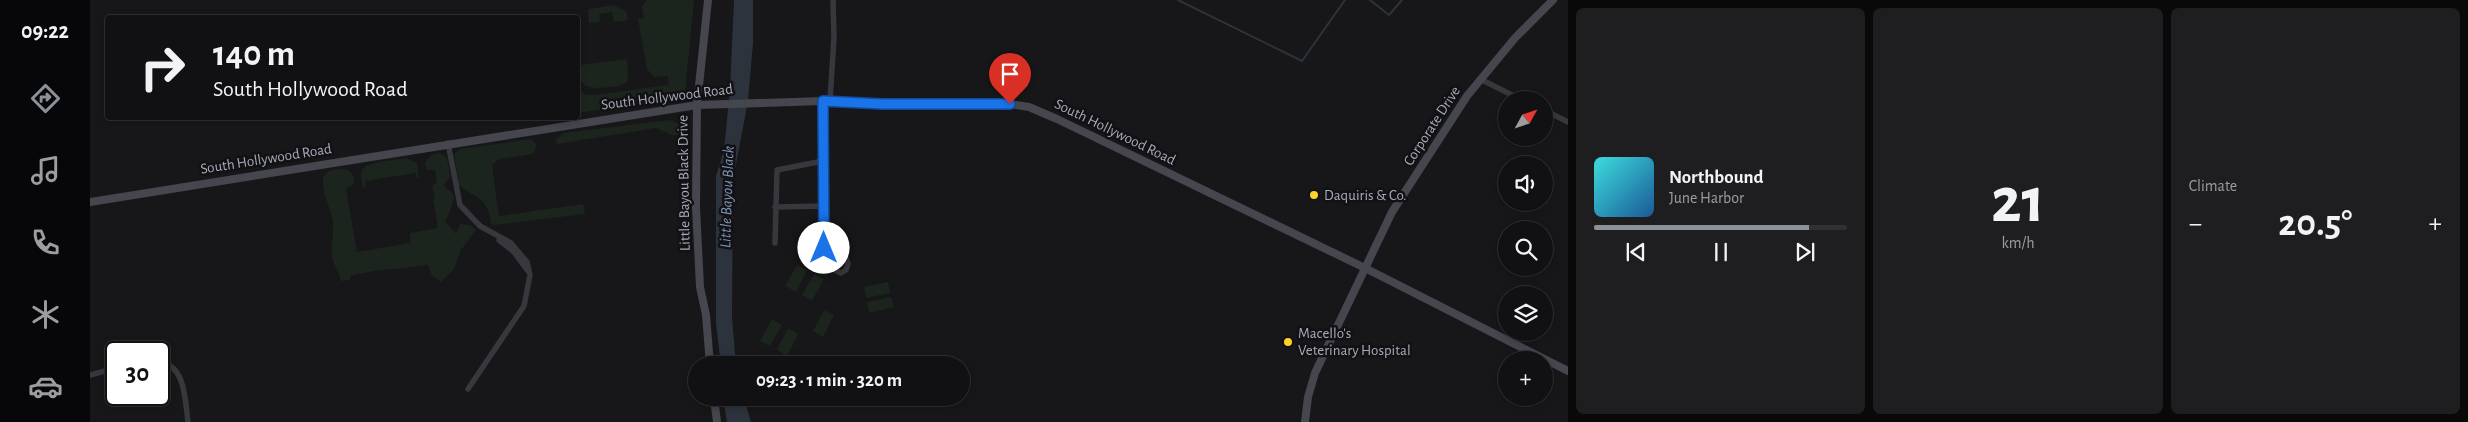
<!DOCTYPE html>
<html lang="en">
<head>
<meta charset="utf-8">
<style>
	:root { --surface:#111013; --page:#1e1e21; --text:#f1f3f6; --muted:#9c9da0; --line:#303033; --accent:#8c9099 }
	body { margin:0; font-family:"Alegreya Sans",sans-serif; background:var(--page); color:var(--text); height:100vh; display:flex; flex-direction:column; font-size:19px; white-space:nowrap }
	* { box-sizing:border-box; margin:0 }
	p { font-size:16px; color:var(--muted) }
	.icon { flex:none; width:28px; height:28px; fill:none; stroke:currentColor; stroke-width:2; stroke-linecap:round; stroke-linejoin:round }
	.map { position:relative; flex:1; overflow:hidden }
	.side { display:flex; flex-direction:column; gap:8px; padding:8px; background:#09090a; width:900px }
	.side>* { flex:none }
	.banner { position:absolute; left:15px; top:15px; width:475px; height:105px; border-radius:5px; box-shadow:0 2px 8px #0003,0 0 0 1px var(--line); background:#111013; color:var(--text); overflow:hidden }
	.needle { width:32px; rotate:50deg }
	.tools { position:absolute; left:1408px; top:91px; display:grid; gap:10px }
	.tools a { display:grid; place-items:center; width:55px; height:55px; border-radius:50%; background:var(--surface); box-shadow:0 2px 8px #0003,0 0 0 1px var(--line); font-size:25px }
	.speed { position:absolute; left:15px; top:341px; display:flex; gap:10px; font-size:25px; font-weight:700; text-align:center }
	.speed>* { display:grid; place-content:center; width:65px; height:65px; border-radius:50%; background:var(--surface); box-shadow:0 2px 8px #0003,0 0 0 1px var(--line); line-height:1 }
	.speed .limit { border:2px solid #111; border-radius:8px; background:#fff; color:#111 }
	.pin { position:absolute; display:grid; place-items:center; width:42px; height:42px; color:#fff; margin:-51px -21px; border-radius:50% 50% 50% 0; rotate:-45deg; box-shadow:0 0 5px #0007 }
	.pin .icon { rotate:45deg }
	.me { position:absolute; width:55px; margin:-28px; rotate:0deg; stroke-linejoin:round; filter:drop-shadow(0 0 4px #0008) }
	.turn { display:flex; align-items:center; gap:18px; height:105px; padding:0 25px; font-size:22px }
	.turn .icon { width:65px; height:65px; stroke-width:2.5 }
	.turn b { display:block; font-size:35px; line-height:42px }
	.big { font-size:38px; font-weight:700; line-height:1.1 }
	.side .widget { flex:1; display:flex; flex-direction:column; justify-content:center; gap:8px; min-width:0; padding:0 18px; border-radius:8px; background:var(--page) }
	.side .dial { align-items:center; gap:0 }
	.dial b { font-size:65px; line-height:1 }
	.song { display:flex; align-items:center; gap:15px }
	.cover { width:60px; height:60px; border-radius:8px; background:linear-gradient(135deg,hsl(180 70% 55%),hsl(210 70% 35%)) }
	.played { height:5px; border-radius:2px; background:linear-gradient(90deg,var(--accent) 85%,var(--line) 85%) }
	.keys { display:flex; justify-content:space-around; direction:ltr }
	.heat { display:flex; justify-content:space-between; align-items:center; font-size:28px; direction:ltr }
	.side .tiles { flex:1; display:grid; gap:8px; grid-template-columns:repeat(3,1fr) }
	.trip { position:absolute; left:598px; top:356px; width:282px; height:50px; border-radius:25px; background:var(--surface); box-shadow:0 2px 8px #0003,0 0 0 1px var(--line); font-weight:700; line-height:50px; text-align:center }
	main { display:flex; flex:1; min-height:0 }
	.dock { display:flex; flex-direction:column; width:90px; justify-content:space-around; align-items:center; background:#070608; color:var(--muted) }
	.dock .icon { width:35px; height:35px }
	.dock .on { color:var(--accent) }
	.dock b { font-size:22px; color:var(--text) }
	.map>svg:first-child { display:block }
	.green { fill:#1c241e }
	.water { fill:#2c333d }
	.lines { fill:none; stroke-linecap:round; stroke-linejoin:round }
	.stream { stroke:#2c333d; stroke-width:2 }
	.street { stroke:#37373e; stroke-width:5.5 }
	.secondary { stroke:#45464e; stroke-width:8 }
	.route-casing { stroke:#114b97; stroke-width:12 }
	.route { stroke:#1a73e8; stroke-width:9 }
	.poi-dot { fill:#fcd22b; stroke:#121114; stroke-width:2 }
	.labels { text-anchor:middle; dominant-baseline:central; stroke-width:5; stroke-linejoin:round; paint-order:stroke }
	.street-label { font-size:15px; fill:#a8abb9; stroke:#121114 }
	.poi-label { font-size:15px; fill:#a8abb9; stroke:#121114; text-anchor:start }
	.water-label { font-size:16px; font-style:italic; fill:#7d94b6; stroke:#121114 }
</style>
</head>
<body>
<main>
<nav class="dock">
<b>09:22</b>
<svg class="icon on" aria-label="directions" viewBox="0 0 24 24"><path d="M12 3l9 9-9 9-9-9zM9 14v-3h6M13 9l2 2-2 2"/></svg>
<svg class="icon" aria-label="music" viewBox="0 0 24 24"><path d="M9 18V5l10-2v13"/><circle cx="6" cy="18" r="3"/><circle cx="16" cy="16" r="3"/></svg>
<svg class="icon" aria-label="phone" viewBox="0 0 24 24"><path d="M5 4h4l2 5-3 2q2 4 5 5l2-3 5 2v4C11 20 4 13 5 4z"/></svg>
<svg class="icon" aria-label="climate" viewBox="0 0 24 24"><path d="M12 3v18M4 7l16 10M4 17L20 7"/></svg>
<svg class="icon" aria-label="car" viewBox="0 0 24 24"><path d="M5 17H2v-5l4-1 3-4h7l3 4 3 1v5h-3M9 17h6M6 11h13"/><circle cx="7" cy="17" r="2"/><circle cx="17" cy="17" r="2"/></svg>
</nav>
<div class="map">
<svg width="1478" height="422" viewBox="0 0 1478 422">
	<rect width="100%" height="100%" fill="#171619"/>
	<!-- green -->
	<g class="green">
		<path d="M557 0H604L595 93 584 98 488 113V89L496 95H504L579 85 578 76 564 77 557 69 548 18 554 19 552 7Z"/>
		<path d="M524 5 536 11 538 20 524 22 522 12 509 14 510 22 499 23 498 9Z"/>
		<path d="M488 53 490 65 537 59 538 80C533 86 528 86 520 87 489 91 487 82 488 53Z"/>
		<path d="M580 120 591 125 592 135H581L566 128 468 144 465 141 473 133Z"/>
		<path d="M441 139 447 145 443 154 409 159 402 165 409 216 493 204 495 214 405 225 401 224C398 196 386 200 369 185L364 154 370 149Z"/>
		<path d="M349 153 357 158 360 177 354 185C356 189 361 191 363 194 366 198 358 218 355 221L366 234 370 224 380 225 386 230 371 250 364 269 351 282 342 276 338 265C312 269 285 269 260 276V280L251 281C249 272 243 265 242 256 241 244 244 232 243 221 240 207 232 194 233 179 233 169 256 165 261 173 264 176 264 181 264 184L256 189 267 252 320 243V233L348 228 343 199H345L342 186 347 182 345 170H337L335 163 341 155Z"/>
		<path d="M316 158 327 163 329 178H327L326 173 275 181V187L273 188C272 183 270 176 271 172 274 161 307 160 316 158Z"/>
		<path d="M707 265 717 270 706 292 695 286Z"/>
		<path d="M724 274 734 279 722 301 712 295Z"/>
		<path d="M798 282 800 293 776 298 774 287Z"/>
		<path d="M801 297 804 307 779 313 777 302Z"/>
		<path d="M734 310 744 315 733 337 723 331Z"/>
		<path d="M682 319 692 325 680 346 670 341Z"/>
		<path d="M698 328 708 334 697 356 687 350Z"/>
	</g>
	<!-- water -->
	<g class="water">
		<path d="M644 0H663V43L658 101 643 180 642 318 646 365H631L626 324V176L634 150 640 89Z"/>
		<path d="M633 398H654L661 422H637Z"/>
	</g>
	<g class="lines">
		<!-- stream -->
		<g class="stream">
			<path d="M1088 0 1212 61 1255 0"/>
			<path d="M1280 0 1299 15 1312 0"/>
		</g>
		<!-- street -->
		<g class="street">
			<path d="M1390 79 1432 100"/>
			<path d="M733 101 734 238V248L742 269 751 273 756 270 758 263C754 251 746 243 734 238"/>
			<path d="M740 101 744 37 743 0"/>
			<path d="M1454 110 1478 122"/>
			<path d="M358 143 370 205 390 226 421 243 437 262 440 275 434 306 378 389"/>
			<path d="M685 207 734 206"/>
			<path d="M409 240 424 252 438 271"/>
			<path d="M685 243 687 170 733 161"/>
			<path d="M69 361C96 366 95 400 98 422"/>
			<path d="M0 375 26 368"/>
		</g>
		<!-- secondary -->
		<g class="secondary">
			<path d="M618 0 607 105 606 207 610 287 616 315 620 365"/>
			<path d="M0 202 607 105 733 101 828 105 920 104 939 107 967 119 1275 268 1478 371"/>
			<path d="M624 398 627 422"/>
			<path d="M1215 422 1218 397 1225 373 1302 212 1377 96 1425 38 1463 0"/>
		</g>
	</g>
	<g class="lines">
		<defs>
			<path id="route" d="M734 248 733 101 793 104H920"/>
		</defs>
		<!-- route casing -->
		<use href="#route" class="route-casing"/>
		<!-- route -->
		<use href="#route" class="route"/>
	</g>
	<!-- markers -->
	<g class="poi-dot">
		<circle cx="1224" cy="195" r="5"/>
		<circle cx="1198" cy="342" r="5"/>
	</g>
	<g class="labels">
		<!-- street labels -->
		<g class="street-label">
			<text transform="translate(577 97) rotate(-7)">South Hollywood Road</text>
			<text transform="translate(1342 126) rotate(-57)">Corporate Drive</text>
			<text transform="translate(1025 132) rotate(26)">South Hollywood Road</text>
			<text transform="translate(176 159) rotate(-9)">South Hollywood Road</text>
			<text transform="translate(594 183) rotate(-91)">Little Bayou Black Drive</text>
		</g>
		<!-- poi labels -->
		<g class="poi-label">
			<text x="1234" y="195">Daquiris &amp; Co.</text>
			<text x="1208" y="333">Macello's<tspan x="1208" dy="17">Veterinary Hospital</tspan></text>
		</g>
		<!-- water labels -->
		<g class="water-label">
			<text transform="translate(637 197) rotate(-88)">Little Bayou Black</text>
		</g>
	</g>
</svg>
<div class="tools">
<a><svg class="needle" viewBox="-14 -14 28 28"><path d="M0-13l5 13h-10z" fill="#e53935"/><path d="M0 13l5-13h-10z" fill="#9c9da0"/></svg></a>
<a><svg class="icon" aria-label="sound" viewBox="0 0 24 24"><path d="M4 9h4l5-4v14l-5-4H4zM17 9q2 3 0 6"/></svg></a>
<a><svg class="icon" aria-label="search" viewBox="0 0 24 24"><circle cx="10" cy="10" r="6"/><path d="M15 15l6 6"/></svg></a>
<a><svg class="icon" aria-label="layers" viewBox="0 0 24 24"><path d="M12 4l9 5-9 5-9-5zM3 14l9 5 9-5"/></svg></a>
<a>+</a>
</div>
<div class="speed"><div class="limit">30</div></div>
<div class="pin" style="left:920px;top:104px;background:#d93025"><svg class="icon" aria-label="arrive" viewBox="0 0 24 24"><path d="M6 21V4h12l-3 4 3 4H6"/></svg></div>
<svg class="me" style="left:734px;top:248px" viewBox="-20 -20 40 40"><circle r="19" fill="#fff"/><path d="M0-13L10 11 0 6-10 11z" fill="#1a73e8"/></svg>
<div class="trip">09:23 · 1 min · 320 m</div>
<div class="banner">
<div class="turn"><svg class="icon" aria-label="right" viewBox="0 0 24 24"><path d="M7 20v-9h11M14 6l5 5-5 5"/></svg><div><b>140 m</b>South Hollywood Road</div></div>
</div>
</div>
<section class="side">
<div class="tiles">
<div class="widget">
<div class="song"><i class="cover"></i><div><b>Northbound</b><p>June Harbor</p></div></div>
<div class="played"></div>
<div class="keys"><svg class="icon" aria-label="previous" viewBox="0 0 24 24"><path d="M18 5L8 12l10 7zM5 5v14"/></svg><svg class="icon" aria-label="pause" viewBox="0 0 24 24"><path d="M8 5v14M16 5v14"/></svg><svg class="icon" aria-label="next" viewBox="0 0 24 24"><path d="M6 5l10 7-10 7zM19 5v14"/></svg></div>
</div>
<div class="widget dial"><b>21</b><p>km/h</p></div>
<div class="widget"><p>Climate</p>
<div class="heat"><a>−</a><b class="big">20.5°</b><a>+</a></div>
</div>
</div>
</section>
</main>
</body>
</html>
